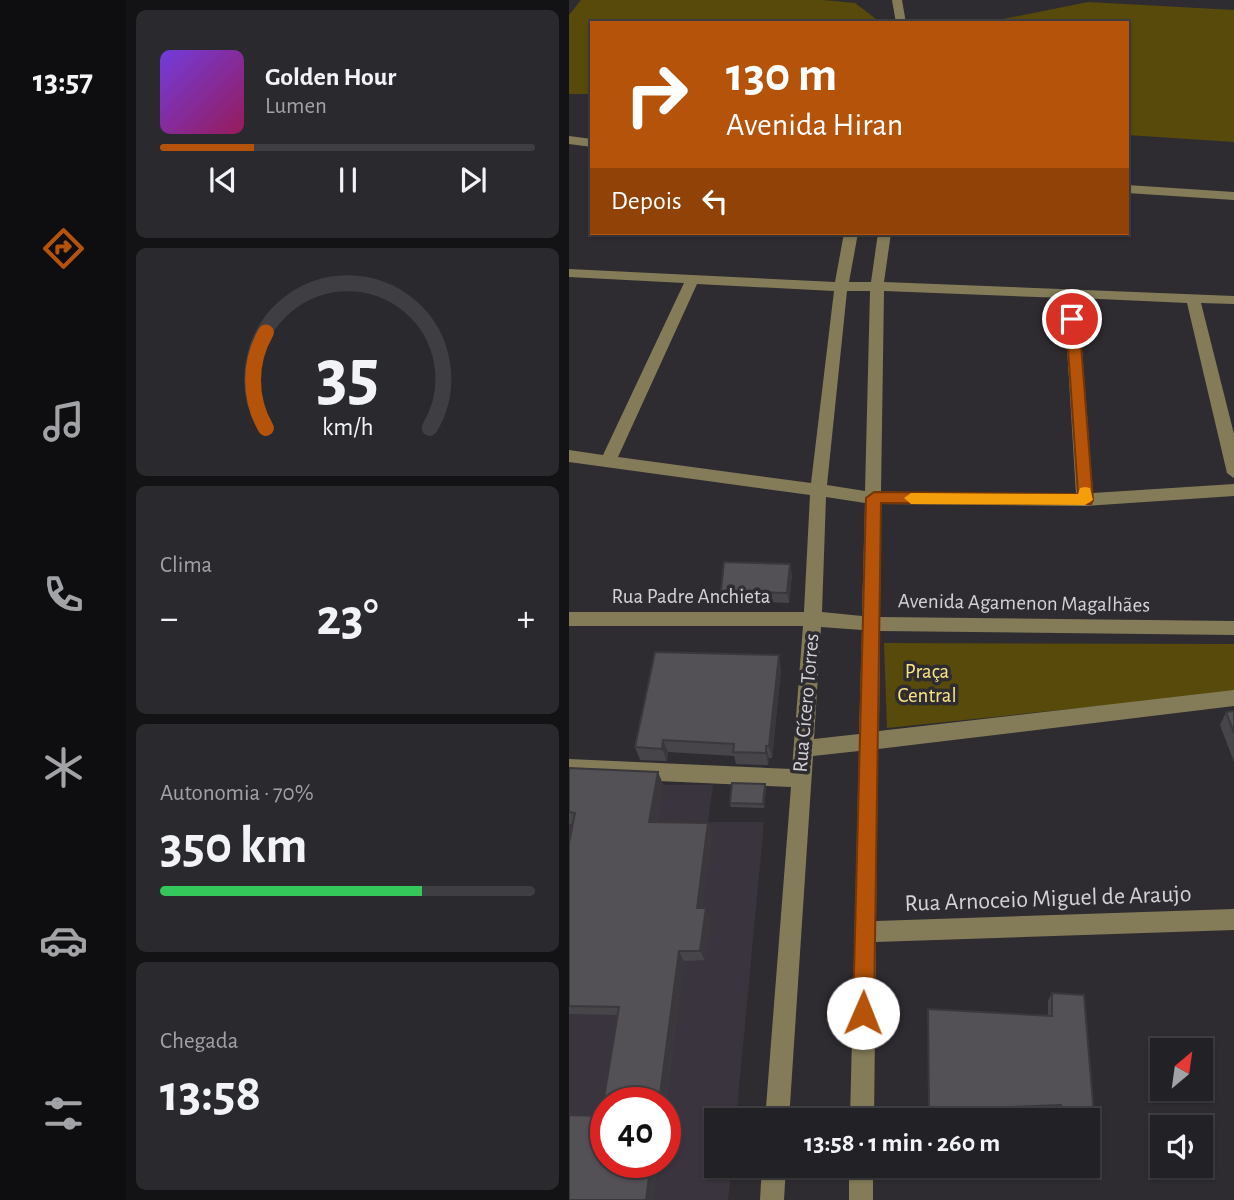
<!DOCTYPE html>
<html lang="pt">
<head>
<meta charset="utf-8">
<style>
	:root { --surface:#222125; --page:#2a292d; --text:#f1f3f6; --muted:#a2a3a7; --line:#3f3e42; --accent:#b45309 }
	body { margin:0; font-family:"Alegreya Sans",sans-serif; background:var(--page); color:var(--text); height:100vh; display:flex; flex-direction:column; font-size:26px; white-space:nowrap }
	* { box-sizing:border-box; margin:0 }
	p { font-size:23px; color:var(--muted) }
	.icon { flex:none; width:38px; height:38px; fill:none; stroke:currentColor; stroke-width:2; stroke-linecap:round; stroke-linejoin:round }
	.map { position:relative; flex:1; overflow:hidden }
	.drawer { display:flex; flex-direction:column; gap:10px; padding:10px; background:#131214; width:443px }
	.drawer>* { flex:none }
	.hud { position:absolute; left:21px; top:21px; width:539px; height:214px; border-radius:0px; box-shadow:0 2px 5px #0004,0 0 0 2px var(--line); background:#b45309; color:#fff; overflow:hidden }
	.needle { width:46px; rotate:29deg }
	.controls { position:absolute; left:581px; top:1038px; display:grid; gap:14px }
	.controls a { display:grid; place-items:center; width:63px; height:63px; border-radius:0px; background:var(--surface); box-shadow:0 2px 5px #0004,0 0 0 2px var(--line); font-size:35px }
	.speed { position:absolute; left:21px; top:1087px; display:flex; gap:14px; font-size:35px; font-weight:700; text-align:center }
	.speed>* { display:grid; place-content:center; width:91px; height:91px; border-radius:50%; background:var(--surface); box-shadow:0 2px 5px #0004,0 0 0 2px var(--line); line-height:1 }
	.speed .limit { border:10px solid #d22; background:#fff; color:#111 }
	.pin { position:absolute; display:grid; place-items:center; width:60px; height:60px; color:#fff; margin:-30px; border:4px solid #fff; border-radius:50%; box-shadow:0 2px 7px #0007 }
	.me { position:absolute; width:77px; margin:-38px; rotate:1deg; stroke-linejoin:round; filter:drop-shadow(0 0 5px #0008) }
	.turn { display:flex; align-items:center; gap:24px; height:147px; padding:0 21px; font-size:32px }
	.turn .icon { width:91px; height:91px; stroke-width:2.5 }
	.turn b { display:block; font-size:49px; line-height:60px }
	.then { display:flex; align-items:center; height:66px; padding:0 21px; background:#0003; gap:14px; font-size:26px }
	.big { font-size:52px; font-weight:700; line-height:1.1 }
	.drawer .tile { flex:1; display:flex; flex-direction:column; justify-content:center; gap:10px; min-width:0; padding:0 24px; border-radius:10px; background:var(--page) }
	.drawer .dial { align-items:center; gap:0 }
	.dial svg { height:182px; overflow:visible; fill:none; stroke:var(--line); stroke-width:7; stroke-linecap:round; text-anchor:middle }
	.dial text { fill:var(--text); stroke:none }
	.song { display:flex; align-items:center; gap:21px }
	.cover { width:84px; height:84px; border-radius:10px; background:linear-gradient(135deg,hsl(260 70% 55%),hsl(330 70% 35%)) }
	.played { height:7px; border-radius:4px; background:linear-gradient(90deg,var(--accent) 25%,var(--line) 25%) }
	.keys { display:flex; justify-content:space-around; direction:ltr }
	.heat { display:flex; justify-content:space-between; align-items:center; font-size:38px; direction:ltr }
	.charge { height:10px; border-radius:5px; background:linear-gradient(90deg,#34c759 70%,var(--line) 0) }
	.trip { position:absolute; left:135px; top:1108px; width:396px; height:70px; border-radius:0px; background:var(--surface); box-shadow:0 2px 5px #0004,0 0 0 2px var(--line); font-weight:700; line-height:70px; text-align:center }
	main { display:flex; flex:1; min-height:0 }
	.menu { display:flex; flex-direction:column; width:126px; justify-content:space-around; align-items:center; background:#0e0d0f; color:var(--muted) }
	.menu .icon { width:49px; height:49px }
	.menu .active { color:var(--accent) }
	.menu b { font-size:32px; color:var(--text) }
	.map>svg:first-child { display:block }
	.built { fill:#39343e; fill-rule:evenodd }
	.green { fill:#574a0a }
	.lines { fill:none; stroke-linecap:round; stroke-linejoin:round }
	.minor { fill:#847c58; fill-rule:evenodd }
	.wall { fill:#47454a }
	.shaded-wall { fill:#3a383c }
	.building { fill:#535056; stroke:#3a383c; stroke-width:2 }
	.route { fill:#b45309; stroke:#753606; stroke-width:2 }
	.slow { fill:#f59e0b }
	.labels { text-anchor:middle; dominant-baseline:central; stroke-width:7; stroke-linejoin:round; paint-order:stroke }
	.street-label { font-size:21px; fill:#d3d2d5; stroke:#2e2c31 }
	.park-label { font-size:21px; fill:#fae486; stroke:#2e2c31 }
	.near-street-label { font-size:24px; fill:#d3d2d5; stroke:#2e2c31 }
</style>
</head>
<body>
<main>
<nav class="menu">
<b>13:57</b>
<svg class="icon active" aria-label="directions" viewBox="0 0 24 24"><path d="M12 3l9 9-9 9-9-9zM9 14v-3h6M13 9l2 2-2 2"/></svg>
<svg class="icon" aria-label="music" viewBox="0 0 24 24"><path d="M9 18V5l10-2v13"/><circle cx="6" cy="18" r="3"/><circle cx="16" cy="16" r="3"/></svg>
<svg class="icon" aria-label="phone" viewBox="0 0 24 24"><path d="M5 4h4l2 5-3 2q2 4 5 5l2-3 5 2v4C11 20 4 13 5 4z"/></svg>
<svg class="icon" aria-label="climate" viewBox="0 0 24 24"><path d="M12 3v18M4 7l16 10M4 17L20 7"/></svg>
<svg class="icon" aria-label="car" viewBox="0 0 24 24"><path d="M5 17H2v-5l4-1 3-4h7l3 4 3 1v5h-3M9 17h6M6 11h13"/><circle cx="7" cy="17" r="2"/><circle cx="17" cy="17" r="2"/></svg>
<svg class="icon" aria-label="filters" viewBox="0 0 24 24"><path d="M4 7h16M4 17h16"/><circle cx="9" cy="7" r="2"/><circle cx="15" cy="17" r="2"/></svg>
</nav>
<section class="drawer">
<div class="tile">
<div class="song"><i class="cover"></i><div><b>Golden Hour</b><p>Lumen</p></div></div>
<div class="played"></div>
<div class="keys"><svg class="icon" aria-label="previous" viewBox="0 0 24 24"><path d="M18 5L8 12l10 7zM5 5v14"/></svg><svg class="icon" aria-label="pause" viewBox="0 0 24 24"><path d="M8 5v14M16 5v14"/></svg><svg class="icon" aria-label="next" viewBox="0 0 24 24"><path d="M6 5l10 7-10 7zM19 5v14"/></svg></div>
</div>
<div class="tile dial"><svg viewBox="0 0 100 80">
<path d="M14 69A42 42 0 1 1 86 69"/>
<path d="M14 69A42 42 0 0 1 14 27" stroke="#b45309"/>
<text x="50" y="56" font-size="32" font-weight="700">35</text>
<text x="50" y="72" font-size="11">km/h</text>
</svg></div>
<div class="tile"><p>Clima</p>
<div class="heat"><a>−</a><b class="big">23°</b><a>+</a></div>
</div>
<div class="tile"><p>Autonomia · 70%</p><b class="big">350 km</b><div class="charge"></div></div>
<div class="tile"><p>Chegada</p><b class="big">13:58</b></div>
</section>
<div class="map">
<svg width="666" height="1200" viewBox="0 0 666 1200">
	<rect width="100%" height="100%" fill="#2e2c31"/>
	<!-- built -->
	<path class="built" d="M0 784 144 785 139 822H195L167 1120H147V1166H163L159 1200H0ZM37 1102H96V1162H37Z"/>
	<!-- green -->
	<g class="green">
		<path d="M12 0H254L286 3 311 22 324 23H23V94H0V15Z"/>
		<path d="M519 2 665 10V142L558 135V23H414Z"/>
		<path d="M315 643 665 644V692L318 728Z"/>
	</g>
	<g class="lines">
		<!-- minor -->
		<g class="minor">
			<path d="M323 0H333L337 23H327Z"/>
			<path d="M0 136 23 139V147L0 144Z"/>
			<path d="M558 185 666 192V200L558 193Z"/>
			<path d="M275 233H289L280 282H302L309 233H322L315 282 666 296V304L632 303 666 438V479L658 473 618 303 509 298 524 493 666 484V496L516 506 312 504 311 617 666 621V635L311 631 310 731 666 690V706L309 749 307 921 666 909V930L307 942 305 1120H281L290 751 244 756 220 1120H196L222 787 0 777V759L223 769 234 626H0V612H235L241 495 0 462V450L34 455 115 283 0 277V269L266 282ZM128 284 265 291 242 483 49 457ZM278 291H301L296 491 258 485ZM315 291 495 298 507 494 312 492ZM257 497 296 503 293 616 253 612ZM252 627 293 630 290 734 245 739Z"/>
			<path d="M193 1166H217L215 1200H191Z"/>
			<rect x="280" y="1166" width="24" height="34"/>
		</g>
	</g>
	<!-- wall -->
	<g class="wall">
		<path d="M223 574 220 603 154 600 152 591Z"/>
		<path d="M212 669 203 758H200L199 765 167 764 165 756 99 752 98 761 71 760 66 747Z"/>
		<path d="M665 711V762L651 725 657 712Z"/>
		<path d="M0 768 94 784 88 822 139 823 143 835 133 908 141 918 136 960 115 961 84 1200H0L32 1116 48 1015 0 1014V843L4 824H0Z"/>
		<path d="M196 784 197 788 195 808 162 807 161 803Z"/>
		<path d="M483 993 526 1127 521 1133H518V1120H487L488 1112 359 1116V1009L479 1016V1001Z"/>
	</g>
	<!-- shaded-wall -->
	<g class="shaded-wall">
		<path d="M221 564 223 574 220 603 218 593Z"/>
		<path d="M210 655 212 669 203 758 200 746Z"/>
		<path d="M94 740 99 752 98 761 93 749Z"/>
		<path d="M197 746 200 758 199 765 197 753Z"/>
		<path d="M89 772 94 784 86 833 80 822Z"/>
		<path d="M196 784 197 788 195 808 194 804Z"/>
		<path d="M139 823 143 835 132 918 128 908Z"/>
		<path d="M137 908 141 918 136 960 131 951Z"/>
		<path d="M110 951 115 961 96 1105V1102H90Z"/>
		<path d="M82 1162H89L84 1200H77Z"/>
	</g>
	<!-- building -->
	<g class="building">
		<path d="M155 562 221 564 218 593 152 591Z"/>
		<path d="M86 652 210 655 200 746H197V753L164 752 165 744 94 740 93 749 66 747Z"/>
		<path d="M665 711V733L657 712Z"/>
		<path d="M0 768 89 772 80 822 139 823 128 908H137L131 951H110L90 1102H37V1162H82L77 1200H0V1115L32 1116 50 1007 0 1006V843L6 813 0 812Z"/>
		<path d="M163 783 196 784 194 804 161 803Z"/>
		<path d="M483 993 515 995 526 1127H518V1120H490L492 1105 360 1110 359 1009 483 1016Z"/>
	</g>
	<!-- route -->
	<path class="route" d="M503 315 510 319 524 500 522 504 312 503 305 1013 302 1020 294 1023 287 1020 284 1013 297 498 305 492 509 494 497 319Z"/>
	<!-- slow -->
	<path class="slow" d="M516 487 521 488 524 500 516 505 342 504 335 498 342 493 509 494 511 488Z"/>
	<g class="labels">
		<!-- street labels -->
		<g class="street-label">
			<text x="122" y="596">Rua Padre Anchieta</text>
			<text transform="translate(455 603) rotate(1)">Avenida Agamenon Magalhães</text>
			<text transform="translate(237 703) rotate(-85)">Rua Cícero Torres</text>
		</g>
		<!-- park labels -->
		<g class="park-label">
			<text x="358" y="671">Praça<tspan x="358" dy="24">Central</tspan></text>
		</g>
		<!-- near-street labels -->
		<g class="near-street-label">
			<text transform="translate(479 899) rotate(-2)">Rua Arnoceio Miguel de Araujo</text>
		</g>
	</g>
</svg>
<div class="controls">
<a><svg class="needle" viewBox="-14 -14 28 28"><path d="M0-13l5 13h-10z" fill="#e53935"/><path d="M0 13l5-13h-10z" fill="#a2a3a7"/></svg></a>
<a><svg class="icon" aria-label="sound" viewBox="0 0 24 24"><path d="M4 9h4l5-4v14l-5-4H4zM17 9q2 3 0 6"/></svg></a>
</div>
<div class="speed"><div class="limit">40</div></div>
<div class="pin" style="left:503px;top:319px;background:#d93025"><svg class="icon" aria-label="arrive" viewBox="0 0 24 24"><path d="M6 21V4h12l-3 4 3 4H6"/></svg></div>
<svg class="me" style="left:294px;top:1013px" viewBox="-20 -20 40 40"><circle r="19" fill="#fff"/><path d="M0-13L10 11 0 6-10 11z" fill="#b45309"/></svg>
<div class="trip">13:58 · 1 min · 260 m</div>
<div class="hud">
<div class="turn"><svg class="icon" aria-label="right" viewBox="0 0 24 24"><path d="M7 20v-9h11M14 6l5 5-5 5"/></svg><div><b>130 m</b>Avenida Hiran</div></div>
<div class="then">Depois<svg class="icon" aria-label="left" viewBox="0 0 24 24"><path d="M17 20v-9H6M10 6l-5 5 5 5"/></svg></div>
</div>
</div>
</main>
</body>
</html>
